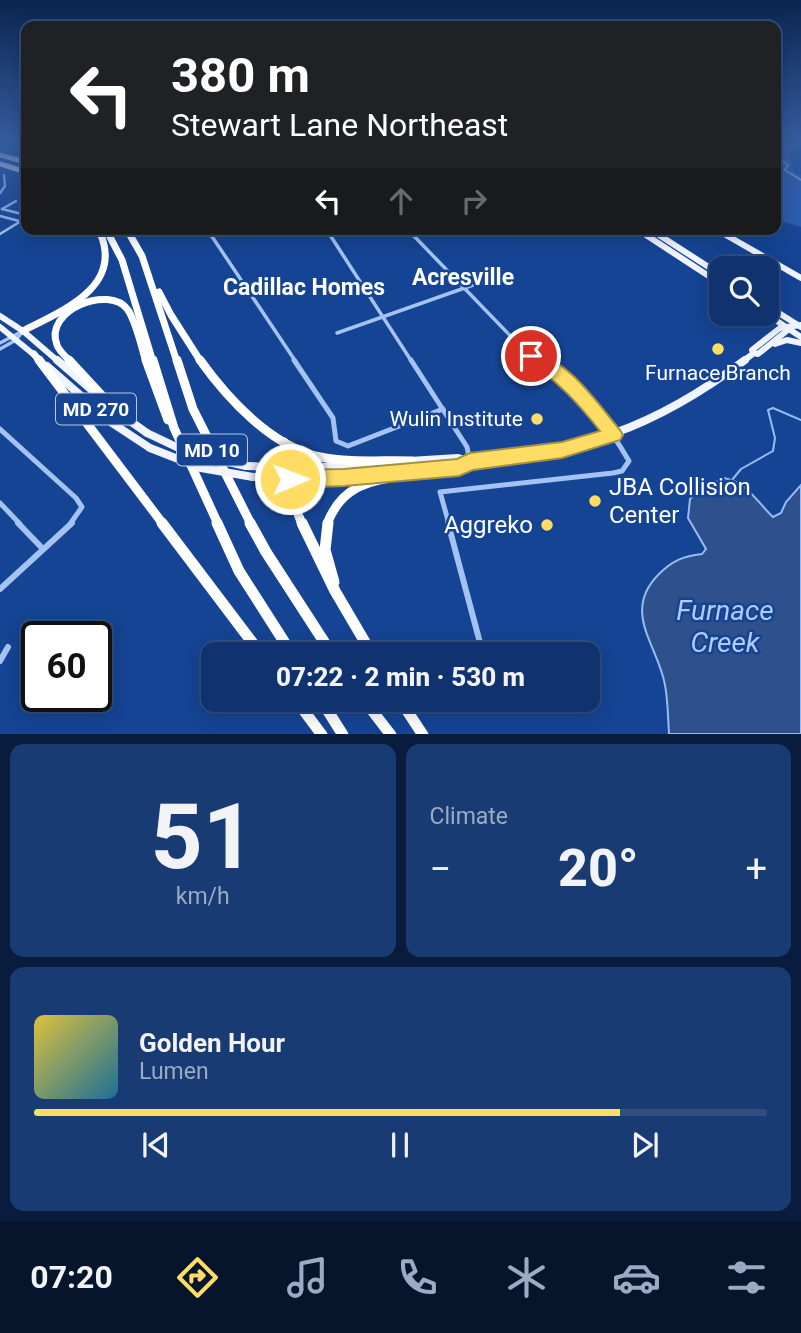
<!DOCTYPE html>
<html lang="en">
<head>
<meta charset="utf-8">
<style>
	:root { --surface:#10336f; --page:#193b74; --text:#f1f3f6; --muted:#9caac3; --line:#304e82; --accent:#ffdd65 }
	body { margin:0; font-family:Roboto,sans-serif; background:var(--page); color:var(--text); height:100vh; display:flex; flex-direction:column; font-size:26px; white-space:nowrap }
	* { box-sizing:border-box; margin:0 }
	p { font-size:23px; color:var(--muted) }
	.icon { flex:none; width:38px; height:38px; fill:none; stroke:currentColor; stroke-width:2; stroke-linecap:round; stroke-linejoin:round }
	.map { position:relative; height:734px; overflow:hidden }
	.sheet { display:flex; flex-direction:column; gap:10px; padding:10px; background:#091c3d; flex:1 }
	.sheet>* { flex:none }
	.banner { position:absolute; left:21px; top:21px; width:760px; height:214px; border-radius:14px; box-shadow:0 4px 18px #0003,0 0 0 2px var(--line); background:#202124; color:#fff; overflow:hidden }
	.buttons { position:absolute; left:709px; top:256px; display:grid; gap:14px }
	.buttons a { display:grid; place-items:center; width:70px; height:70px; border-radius:14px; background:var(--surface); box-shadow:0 4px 18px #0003,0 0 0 2px var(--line); font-size:35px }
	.speed { position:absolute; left:21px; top:621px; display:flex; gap:14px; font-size:35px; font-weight:700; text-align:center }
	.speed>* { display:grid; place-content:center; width:91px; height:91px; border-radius:50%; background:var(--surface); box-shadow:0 4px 18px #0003,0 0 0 2px var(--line); line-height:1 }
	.speed .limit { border:4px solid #111; border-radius:10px; background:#fff; color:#111 }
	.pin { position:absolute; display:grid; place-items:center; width:60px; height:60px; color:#fff; margin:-30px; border:4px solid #fff; border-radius:50%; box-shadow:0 2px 7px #0007 }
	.me { position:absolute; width:77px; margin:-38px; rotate:89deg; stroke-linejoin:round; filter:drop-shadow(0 0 5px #0008) }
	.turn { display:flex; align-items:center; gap:24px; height:147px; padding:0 35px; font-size:32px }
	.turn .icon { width:91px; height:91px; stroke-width:2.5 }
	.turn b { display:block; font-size:49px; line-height:60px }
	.lanes { display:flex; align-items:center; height:66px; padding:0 35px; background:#0003; justify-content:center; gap:35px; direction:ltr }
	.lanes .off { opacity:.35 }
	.big { font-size:52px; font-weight:800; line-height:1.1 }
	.sheet .tile { flex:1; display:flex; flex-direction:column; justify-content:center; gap:10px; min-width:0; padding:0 24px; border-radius:14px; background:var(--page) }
	.sheet .dial { align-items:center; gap:0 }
	.dial b { font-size:91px; line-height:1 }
	.song { display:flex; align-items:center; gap:21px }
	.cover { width:84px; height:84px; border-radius:10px; background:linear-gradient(135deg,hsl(50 70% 55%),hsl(200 70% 35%)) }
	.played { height:7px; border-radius:4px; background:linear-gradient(90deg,var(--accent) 80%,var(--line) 80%) }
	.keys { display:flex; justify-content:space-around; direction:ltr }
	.heat { display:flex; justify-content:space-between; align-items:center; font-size:38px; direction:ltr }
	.sheet .tiles { flex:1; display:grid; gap:10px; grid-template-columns:1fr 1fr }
	.tile:last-child { grid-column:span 2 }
	.trip { position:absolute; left:201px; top:642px; width:399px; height:70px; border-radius:14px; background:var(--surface); box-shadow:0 4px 18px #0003,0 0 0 2px var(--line); font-weight:800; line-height:70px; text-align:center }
	.tabs { display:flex; height:112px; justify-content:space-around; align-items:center; background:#06142c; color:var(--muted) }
	.tabs .icon { width:49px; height:49px }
	.tabs .current { color:var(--accent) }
	.tabs b { font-size:32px; color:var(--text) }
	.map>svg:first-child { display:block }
	.green { fill:#285cb3 }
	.water { fill:#2e508c; stroke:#96bcf4; stroke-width:2 }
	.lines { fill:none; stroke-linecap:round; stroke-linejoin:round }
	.stream { stroke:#96bcf4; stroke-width:2 }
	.minor-far3 { stroke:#a4c2f2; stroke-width:2.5 }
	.minor-far2 { stroke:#a4c2f2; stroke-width:3.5 }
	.minor-far1 { stroke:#a4c2f2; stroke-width:5 }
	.minor { stroke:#a4c2f2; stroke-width:6 }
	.primary-far2 { stroke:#eff4ff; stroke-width:4.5 }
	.primary-far1 { stroke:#eff4ff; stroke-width:6 }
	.primary { stroke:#eff4ff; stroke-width:8 }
	.motorway-far3 { stroke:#fff; stroke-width:5 }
	.motorway-far2 { stroke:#fff; stroke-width:7 }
	.motorway-far1 { stroke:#fff; stroke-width:9 }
	.motorway { stroke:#fff; stroke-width:11 }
	.primary-bridge { stroke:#eff4ff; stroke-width:8 }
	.route { fill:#ffdd65; stroke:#a69042; stroke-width:2 }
	.poi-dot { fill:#ffdd65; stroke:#154494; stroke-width:2.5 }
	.labels { text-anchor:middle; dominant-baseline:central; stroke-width:5; stroke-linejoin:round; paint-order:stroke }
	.shield { fill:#154494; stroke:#b9c7df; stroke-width:2 }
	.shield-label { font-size:19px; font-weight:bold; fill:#fff }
	.poi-label { font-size:21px; fill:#fff; stroke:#154494 }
	.neighbourhood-label { font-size:23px; font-weight:bold; fill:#fff; stroke:#154494 }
	.near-poi-label { font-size:24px; fill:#fff; stroke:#154494; text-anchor:start }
	.near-water-label { font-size:28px; font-style:italic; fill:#b1ccf8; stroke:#154494 }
</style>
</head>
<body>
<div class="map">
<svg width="801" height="735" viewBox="0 0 801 735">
	<rect width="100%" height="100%" fill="#154494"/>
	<!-- green -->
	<path class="green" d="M775 140H801V147L788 151 794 173 801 175V227L775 219Z"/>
	<!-- water -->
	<path class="water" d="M724 478C747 482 758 503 773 517L781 513 786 502 801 485V734H669C668 718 668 701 665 685 658 645 621 612 659 574 672 561 683 556 702 554L706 549 688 518 690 499 698 491Z"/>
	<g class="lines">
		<!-- stream -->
		<g class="stream">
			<path d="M775 147 781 151 782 160 788 165 785 170 801 180"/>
			<path d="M732 480 741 469 773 451 775 438 768 410 773 408 801 420"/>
		</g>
		<!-- minor-far3 -->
		<g class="minor-far3">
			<path d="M0 193 5 186 4 175"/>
			<path d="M2 209 26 215"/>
			<path d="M2 209 16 201"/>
			<path d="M0 216 19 221"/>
			<path d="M207 229 212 237"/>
			<path d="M326 229 331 237"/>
			<path d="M407 229 414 237"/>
			<path d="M0 234 26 218"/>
		</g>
		<!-- minor-far2 -->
		<g class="minor-far2">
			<path d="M211 235 296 362"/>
			<path d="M330 235 412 362"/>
			<path d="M413 235 523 349 540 362"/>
			<path d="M337 333 490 279"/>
			<path d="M0 343 21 332"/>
			<path d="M0 349 16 340 23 331"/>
		</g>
		<!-- minor-far1 -->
		<g class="minor-far1">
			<path d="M294 360 333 418 336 441 348 446 443 409"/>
			<path d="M411 360 467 447 470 462"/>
			<path d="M0 429 76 498 82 507 70 524"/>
			<path d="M0 503 20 524"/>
			<path d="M449 524 440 492 613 473 622 471 629 461C603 416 579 391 538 360"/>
		</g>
		<!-- minor -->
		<g class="minor">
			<path d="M18 523 43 549"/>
			<path d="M448 523 483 654"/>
			<path d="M0 589 72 523"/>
			<path d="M0 661 8 647"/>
		</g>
		<!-- primary-far2 -->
		<g class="primary-far2">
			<path d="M637 229 649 237"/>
			<path d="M650 229 662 237"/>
			<path d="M716 229 729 237"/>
		</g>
		<!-- primary-far1 -->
		<g class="primary-far1">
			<path d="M646 235 721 284"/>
			<path d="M659 235 721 275"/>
			<path d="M726 235 801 278"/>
			<path d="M766 305 801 327"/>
			<path d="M765 313 801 337"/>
			<path d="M0 316 23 331 59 362"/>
			<path d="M0 327 38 358"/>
			<path d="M775 344 787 340 801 343"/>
			<path d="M754 353 752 350 780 328 801 325"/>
			<path d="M742 362 754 353 758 354 789 329"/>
		</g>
		<!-- primary -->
		<g class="primary">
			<path d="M57 360 94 392"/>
			<path d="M47 366 112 423 150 448"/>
			<path d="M116 411 147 433"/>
			<path d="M409 461 458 458 470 462"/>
			<path d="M246 466 307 468 372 464"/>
			<path d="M417 471 459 468 470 462C585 450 651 430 745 360"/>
			<path d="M253 477 323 479 398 473"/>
		</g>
		<!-- motorway-far3 -->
		<g class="motorway-far3">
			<path d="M0 155 26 162"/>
			<path d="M0 164 26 172"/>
			<path d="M98 229 101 237"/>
			<path d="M106 229 110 237"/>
			<path d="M127 229 131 237"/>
		</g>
		<!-- motorway-far2 -->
		<g class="motorway-far2">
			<path d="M109 235 122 260 153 362"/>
			<path d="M130 235 142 256 177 362"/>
			<path d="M159 292 171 315 201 362"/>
			<path d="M23 331C61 311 122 288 101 235"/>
			<path d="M34 354 40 362"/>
			<path d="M71 362C66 357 59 351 57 345 43 310 110 284 128 310 137 324 141 346 146 362"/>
		</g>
		<!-- motorway-far1 -->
		<g class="motorway-far1">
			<path d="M39 360 163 524"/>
			<path d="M69 360 118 413"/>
			<path d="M146 360 168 420"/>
			<path d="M153 360 174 428 218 524"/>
			<path d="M177 360 193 409 251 524"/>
			<path d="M200 360C228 399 271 446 320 457 349 463 383 460 412 461"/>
			<path d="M284 442 286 453 284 479 302 524"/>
			<path d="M327 524C345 477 381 482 422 471"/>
		</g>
		<!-- motorway -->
		<g class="motorway">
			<path d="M162 523 261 654"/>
			<path d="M217 523 239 571 292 654"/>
			<path d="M250 523 266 552 332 654"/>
			<path d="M302 523 335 591 372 654"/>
			<path d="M328 523 325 550 334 582"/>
			<path d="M296 700 322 735"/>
			<path d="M321 700 343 735"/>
			<path d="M364 700 391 735"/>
			<path d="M400 700 423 735"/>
		</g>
		<!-- primary-bridge -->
		<g class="primary-bridge">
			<path d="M147 433 189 453 246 466"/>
			<path d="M150 448 201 468 253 477"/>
		</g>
	</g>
	<!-- sky -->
	<linearGradient id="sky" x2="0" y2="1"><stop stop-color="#0c2551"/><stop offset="0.58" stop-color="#355c9f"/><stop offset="1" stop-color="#355c9f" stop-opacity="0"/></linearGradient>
	<rect width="801" height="242" fill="url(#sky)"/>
	<!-- route -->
	<path class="route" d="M531 350C570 362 595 400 620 430L623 435 620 440 562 458 473 470 459 476 344 486 290 488 284 485 281 479 284 473 290 470 344 469 457 459 470 453 562 442 600 431C577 402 557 380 525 360L523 356Z"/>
	<!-- markers -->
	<g class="poi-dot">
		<circle cx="718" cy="349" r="7"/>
		<circle cx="537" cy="419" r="7"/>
		<circle cx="595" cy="501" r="7"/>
		<circle cx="547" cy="525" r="7"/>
	</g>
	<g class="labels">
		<!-- shield labels -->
		<g class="shield">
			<rect x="56" y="393.5" width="80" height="31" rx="5"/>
			<rect x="177" y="434.5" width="70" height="31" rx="5"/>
		</g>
		<g class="shield-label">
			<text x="96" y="409">MD 270</text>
			<text x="212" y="450">MD 10</text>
		</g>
		<!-- poi labels -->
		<g class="poi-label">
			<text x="718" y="373">Furnace Branch</text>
			<text x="523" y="419" text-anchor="end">Wulin Institute</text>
		</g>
		<!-- neighbourhood labels -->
		<g class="neighbourhood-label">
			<text x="463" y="277">Acresville</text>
			<text x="304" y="287">Cadillac Homes</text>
		</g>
		<!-- near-poi labels -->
		<g class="near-poi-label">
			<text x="609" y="487">JBA Collision<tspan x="609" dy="28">Center</tspan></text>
			<text x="533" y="525" text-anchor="end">Aggreko</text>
		</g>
		<!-- near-water labels -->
		<g class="near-water-label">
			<text x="725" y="610">Furnace<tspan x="725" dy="32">Creek</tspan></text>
		</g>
	</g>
</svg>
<div class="buttons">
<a><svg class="icon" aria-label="search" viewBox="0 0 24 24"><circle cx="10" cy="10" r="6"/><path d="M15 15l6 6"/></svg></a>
</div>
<div class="speed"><div class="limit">60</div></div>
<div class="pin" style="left:531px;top:356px;background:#d93025"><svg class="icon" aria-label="arrive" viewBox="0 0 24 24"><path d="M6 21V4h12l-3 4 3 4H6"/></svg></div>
<svg class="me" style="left:290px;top:479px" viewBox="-20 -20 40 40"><circle r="17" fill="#ffdd65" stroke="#fff" stroke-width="3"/><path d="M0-11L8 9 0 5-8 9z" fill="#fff"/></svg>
<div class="trip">07:22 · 2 min · 530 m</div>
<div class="banner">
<div class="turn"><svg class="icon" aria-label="left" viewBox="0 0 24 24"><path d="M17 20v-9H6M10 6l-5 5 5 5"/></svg><div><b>380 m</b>Stewart Lane Northeast</div></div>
<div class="lanes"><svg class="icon" aria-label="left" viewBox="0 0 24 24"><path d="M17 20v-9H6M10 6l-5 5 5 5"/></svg><svg class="icon off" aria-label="ahead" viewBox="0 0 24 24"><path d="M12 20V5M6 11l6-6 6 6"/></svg><svg class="icon off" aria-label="right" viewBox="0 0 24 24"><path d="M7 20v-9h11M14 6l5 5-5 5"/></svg></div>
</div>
</div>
<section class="sheet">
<div class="tiles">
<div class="tile dial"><b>51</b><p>km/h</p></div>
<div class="tile"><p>Climate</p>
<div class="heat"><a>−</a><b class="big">20°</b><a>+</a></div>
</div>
<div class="tile">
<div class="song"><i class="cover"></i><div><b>Golden Hour</b><p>Lumen</p></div></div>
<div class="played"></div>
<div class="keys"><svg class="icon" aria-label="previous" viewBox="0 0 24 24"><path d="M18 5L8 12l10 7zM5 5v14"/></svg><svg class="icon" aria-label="pause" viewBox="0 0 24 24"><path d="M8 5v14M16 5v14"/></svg><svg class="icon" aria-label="next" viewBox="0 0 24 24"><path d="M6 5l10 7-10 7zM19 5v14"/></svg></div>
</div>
</div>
</section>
<nav class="tabs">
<b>07:20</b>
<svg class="icon current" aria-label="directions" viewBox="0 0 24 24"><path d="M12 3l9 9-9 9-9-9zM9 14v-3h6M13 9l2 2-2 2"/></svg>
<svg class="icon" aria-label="music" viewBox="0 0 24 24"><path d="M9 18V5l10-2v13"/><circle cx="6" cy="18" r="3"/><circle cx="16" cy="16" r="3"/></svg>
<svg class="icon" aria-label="phone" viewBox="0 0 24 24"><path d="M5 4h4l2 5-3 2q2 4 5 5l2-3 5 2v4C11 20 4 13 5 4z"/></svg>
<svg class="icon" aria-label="climate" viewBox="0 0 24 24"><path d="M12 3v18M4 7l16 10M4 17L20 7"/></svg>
<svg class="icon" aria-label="car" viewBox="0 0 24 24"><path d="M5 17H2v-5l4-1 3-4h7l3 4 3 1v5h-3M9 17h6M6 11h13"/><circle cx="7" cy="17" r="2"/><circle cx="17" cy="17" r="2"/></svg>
<svg class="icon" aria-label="filters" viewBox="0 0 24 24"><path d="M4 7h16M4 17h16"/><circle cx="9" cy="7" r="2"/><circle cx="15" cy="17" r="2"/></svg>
</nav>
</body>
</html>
